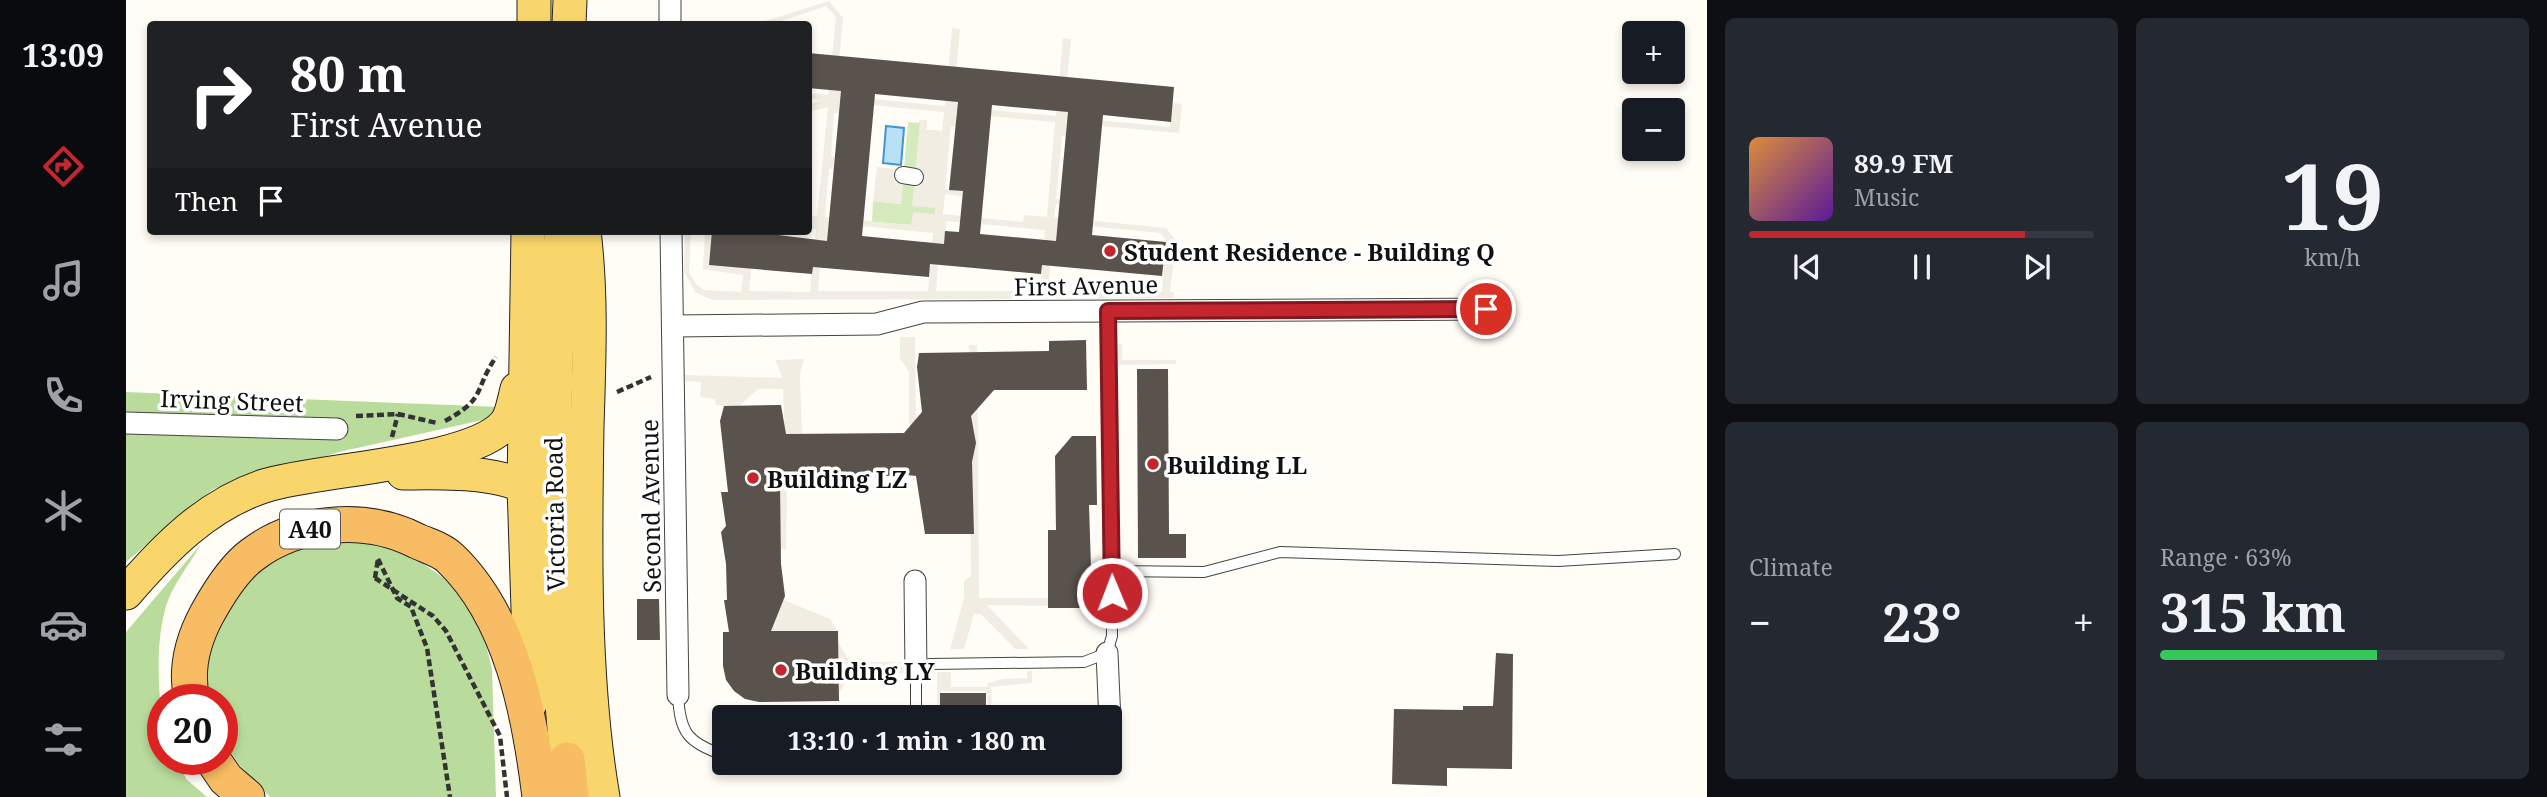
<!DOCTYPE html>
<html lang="en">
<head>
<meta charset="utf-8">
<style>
	:root { --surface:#171b24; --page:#242831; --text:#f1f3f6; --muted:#9ea1a6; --line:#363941; --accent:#c4262e }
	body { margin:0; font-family:"Noto Serif",serif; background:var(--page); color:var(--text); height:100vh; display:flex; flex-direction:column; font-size:26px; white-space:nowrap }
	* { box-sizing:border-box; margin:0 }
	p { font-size:23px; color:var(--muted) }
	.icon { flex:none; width:38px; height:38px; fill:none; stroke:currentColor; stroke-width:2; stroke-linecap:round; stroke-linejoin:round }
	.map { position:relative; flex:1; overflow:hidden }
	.details { display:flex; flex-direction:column; gap:18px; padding:18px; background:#0d0f14; width:840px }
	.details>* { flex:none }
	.guide { position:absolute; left:21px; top:21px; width:665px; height:214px; border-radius:7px; box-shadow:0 4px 10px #0003; background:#202124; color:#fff; overflow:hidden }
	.controls { position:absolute; left:1496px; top:21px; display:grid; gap:14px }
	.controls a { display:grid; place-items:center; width:63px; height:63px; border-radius:7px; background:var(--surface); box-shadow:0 4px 10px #0003; font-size:35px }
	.speed { position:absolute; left:21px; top:684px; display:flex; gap:14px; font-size:35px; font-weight:700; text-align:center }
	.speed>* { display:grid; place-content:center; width:91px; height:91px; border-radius:50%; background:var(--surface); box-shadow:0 4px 10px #0003; line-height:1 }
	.speed .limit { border:10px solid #d22; background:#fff; color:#111 }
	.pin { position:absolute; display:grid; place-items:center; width:60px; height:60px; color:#fff; margin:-30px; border:4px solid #fff; border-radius:50%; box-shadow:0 2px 7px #0007 }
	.me { position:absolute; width:77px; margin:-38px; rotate:359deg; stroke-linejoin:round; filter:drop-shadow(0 0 5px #0008) }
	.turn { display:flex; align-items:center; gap:24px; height:147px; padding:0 28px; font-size:32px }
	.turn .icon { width:91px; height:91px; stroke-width:2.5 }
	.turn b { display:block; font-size:49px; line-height:60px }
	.then { display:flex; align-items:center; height:66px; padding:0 28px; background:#0003; gap:14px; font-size:26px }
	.big { font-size:52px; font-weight:700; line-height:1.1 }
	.details .widget { flex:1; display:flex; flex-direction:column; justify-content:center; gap:10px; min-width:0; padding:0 24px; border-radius:10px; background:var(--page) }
	.details .dial { align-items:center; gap:0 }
	.dial b { font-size:91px; line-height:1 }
	.song { display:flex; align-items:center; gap:21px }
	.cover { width:84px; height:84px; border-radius:10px; background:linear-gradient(135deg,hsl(30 70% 55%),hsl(270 70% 35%)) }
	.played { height:7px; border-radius:4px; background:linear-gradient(90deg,var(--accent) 80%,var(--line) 80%) }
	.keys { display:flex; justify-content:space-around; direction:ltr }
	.heat { display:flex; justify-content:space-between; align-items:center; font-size:38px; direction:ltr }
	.charge { height:10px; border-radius:5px; background:linear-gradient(90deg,#34c759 63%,var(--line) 0) }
	.details .tiles { flex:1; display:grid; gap:18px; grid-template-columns:repeat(2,1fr) }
	.trip { position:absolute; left:586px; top:705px; width:410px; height:70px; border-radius:7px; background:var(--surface); box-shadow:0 4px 10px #0003; font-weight:700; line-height:70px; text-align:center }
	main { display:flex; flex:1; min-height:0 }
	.tabs { display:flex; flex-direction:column; width:126px; justify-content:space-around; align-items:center; background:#090b0e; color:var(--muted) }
	.tabs .icon { width:49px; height:49px }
	.tabs .current { color:var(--accent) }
	.tabs b { font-size:32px; color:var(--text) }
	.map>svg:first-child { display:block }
	.green { fill:#d5ebbd }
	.forest { fill:#b9dc9c }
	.plaza { fill:#f1ede2; fill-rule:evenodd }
	.water { fill:#b9e0f7; stroke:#3f96cf; stroke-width:2 }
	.building { fill:#5a524d; fill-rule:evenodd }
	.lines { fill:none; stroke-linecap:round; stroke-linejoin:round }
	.service-casing { stroke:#444; stroke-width:12 }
	.pedestrian-casing { stroke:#444; stroke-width:18 }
	.minor-casing { stroke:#444; stroke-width:23 }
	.primary-casing { stroke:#222; stroke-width:35 }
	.trunk-casing { stroke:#222; stroke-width:37 }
	.path { stroke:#333; stroke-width:4.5; stroke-dasharray:7 3.5; stroke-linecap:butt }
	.service { stroke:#fff; stroke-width:10 }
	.pedestrian { stroke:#fff; stroke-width:16 }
	.minor { stroke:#fff; stroke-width:21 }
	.primary { stroke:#f9d66b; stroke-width:33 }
	.trunk { stroke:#f7bc64; stroke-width:35 }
	.path-bridge { stroke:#333; stroke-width:4.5; stroke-dasharray:7 3.5; stroke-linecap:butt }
	.route-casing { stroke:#7f191e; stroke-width:18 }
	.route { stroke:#c4262e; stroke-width:12 }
	.poi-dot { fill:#c4262e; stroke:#fff; stroke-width:2.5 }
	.labels { text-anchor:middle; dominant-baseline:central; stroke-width:7; stroke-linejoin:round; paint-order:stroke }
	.shield { fill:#fff; stroke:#585858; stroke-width:2 }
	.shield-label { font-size:23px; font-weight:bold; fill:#111 }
	.poi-label { font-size:24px; font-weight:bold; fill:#111; stroke:#fff; text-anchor:start }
	.street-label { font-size:24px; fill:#111; stroke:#fff }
</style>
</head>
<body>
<main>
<nav class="tabs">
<b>13:09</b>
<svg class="icon current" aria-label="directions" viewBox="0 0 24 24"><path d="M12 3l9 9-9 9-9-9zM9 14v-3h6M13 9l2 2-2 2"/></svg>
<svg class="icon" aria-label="music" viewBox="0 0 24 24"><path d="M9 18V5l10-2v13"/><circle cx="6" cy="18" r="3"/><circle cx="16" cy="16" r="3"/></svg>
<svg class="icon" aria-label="phone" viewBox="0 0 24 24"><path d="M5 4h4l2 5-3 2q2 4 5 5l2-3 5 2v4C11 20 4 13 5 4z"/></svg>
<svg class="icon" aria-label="climate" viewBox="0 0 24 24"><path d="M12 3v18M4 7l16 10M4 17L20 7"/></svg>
<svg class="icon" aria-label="car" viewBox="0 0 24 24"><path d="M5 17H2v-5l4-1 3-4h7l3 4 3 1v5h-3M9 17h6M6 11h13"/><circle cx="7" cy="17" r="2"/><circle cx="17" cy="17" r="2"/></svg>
<svg class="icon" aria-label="filters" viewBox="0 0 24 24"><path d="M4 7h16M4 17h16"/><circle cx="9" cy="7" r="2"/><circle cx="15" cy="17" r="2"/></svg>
</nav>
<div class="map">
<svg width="1581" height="797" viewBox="0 0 1581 797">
	<rect width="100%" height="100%" fill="#fffdf5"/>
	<!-- green -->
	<path class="green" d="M794 120H801L800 130 817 131 809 214 786 225 746 222 747 201 775 204 782 122 793 123Z"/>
	<!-- forest -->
	<g class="forest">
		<path d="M0 392 374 407 361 419 213 452 87 489 0 562Z"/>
		<path d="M238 539 280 551 320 580 354 620 366 669 370 797H144L114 766 96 739V700H82L79 644 105 596 138 565 184 542Z"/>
		<path d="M75 544C64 564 44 588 39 610 26 660 37 709 37 760H52L60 779 81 797H0V632Z"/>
	</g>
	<!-- plaza -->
	<g class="plaza">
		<path d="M703 1 717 18 712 71 716 72 715 96 819 106 826 28 834 29 829 82H833L831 107 930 116 937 38 945 39 940 92 944 93 942 117 1044 127 1047 103 1056 104 1053 133 941 123 959 138 936 136 930 199 948 201 947 206 930 204 928 217 1040 228 1050 240 1044 292H1048L1047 298 587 300 570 293 558 272 559 231H565L563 272 570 284 578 290 615 292 617 275 577 269 579 233 575 231H629L623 291 684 292 690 229 683 228V216H691L702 107 683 112V105L694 100 683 99V93L702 95 710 17 700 6 647 24H640L639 21ZM714 102 818 112 816 131 800 130 801 120H794L789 177 786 206 810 208 809 214 787 212 785 225 699 217 703 169H707L708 157 705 156 708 113 747 116 748 112 713 109ZM830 113 929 122 921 217 898 215 897 222 817 214 819 194 836 196 837 191 819 189 825 126 848 128V122L830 120ZM821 221 919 230 914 291H810L813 250H817ZM703 223 807 233 802 291H692L695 252H700ZM932 223 1034 233 1040 240 1036 292 922 291 925 251H929Z"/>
		<path d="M751 167 778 170 775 204 747 201Z"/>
		<path d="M774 337H789L790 419 783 430V372L774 358Z"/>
		<path d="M992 344H996V360H1050V364L992 365Z"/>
		<path d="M843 345H851L853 598H926L934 606 861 605 903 649H889L855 614H848L838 649H824L838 598V581L845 576Z"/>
		<path d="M678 359 674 375 676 439H659L657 389H632L612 407 590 405 589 399 574 397 575 382 558 381V375L657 378 649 360Z"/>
		<path d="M654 472H666V481L661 482 660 549H654Z"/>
		<path d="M658 600 704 619 712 631H644L632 601Z"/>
		<path d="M712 642 724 662H790V673L724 674 713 694Z"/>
		<path d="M901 671H906V683L865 687 866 716 956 717H862L861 691H815V717H811V672H825V687H861L862 683 877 679 901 678Z"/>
	</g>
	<!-- water -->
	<path class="water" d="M760 126 778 128 775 165 757 163Z"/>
	<!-- building -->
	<g class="building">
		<path d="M682 53 1048 87 1045 122 977 115 966 235 1040 242 1036 276 916 265 915 274 804 264 803 277 687 267 686 274 583 265 586 231H621L701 241 715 91 682 88ZM749 94 832 102 823 190 837 191 833 232 819 231 818 244 736 236ZM866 105 942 112 930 241 854 234Z"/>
		<path d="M960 340 961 390H868L845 416 850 443 846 462 848 534H799L790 476 773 474 749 478V472L725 476 701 475 654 482 655 564 659 596 645 631H712L713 701 633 702 619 699 608 691 600 680 597 666V632H603L598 600H601L600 564 595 532 600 526 595 492H602L594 421 598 406 655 405 660 434 778 433 796 412 791 367 793 353 923 351V341Z"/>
		<path d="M1011 369H1042L1043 534H1060V558H1012Z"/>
		<path d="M946 436H970L971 505H963L966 599H959V608H922V530H930L929 456Z"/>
		<path d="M511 599H533L534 640H511Z"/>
		<path d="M1370 653 1387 654 1386 769 1321 768V786L1266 784 1268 709 1337 710V706H1367Z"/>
		<rect x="814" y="693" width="46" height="25"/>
	</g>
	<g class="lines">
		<defs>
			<g id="service">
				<path d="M986 571 1078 572 1154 552 1432 561 1549 554"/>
				<path d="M552 695C554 732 561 743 598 755"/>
				<path d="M790 718V673L804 664 958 662 981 653 986 636 982 311"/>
			</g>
			<path id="pedestrian" d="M777 175 789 177"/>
			<g id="minor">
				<path d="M544 24V0"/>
				<path d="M545 231 552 695"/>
				<path d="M548 326 751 324 797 312 1375 309"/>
				<path d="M0 423 211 429"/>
				<path d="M789 581 790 673"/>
				<path d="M981 653 984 722"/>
			</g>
			<g id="primary">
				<path d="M408 24V0"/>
				<path d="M443 24 444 0"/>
				<path d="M402 231 398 486 405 702"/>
				<path d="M435 231C427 408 423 583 441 760"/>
				<path d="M458 231C466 296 463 361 461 427 459 545 457 681 477 797"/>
				<path d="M277 473C315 473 387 469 414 498"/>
				<path d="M0 593C38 549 80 505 138 486 191 469 345 464 379 424 386 416 388 400 391 389"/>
			</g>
			<g id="trunk">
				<path d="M66 700C59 670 67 640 81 614 92 594 107 569 126 555 172 520 240 515 291 541 302 546 316 550 324 558 386 617 404 715 414 797"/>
				<path d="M87 760 100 779 121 797"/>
				<path d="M441 760 445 797"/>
			</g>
		</defs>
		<!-- service casing -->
		<use href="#service" class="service-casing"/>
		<!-- pedestrian casing -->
		<use href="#pedestrian" class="pedestrian-casing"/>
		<!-- minor casing -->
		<use href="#minor" class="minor-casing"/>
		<!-- primary casing -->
		<use href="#primary" class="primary-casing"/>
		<!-- trunk casing -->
		<use href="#trunk" class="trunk-casing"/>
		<!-- path -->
		<g class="path">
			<path d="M491 392 525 377"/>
			<path d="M230 416 272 414 311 423"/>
			<path d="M319 421C361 398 347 391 370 357"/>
			<path d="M266 437 272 414"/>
			<path d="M252 559 271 598 285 607 301 648 324 797"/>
			<path d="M249 578 252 559"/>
		</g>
		<!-- service -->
		<use href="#service" class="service"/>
		<!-- pedestrian -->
		<use href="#pedestrian" class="pedestrian"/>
		<!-- minor -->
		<use href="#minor" class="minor"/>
		<!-- primary -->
		<use href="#primary" class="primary"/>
		<!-- trunk -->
		<use href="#trunk" class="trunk"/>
		<!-- path-bridge -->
		<path class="path-bridge" d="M249 578 307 616 320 631 374 736 381 797"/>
	</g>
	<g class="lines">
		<defs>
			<path id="route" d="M986 593 982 311 1360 309"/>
		</defs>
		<!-- route casing -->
		<use href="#route" class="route-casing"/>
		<!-- route -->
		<use href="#route" class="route"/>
	</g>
	<!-- markers -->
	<g class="poi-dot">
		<circle cx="984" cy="251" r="7"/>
		<circle cx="1027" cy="464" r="7"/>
		<circle cx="627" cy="478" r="7"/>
		<circle cx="655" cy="670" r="7"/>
	</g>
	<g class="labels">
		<!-- shield labels -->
		<rect class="shield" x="154" y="509.5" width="60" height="39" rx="5"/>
		<g class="shield-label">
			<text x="184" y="529">A40</text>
		</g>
		<!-- poi labels -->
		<g class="poi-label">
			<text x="998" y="251">Student Residence - Building Q</text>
			<text x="1041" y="464">Building LL</text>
			<text x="641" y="478">Building LZ</text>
			<text x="669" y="670">Building LY</text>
		</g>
		<!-- street labels -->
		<g class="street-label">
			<text transform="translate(960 285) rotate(-1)">First Avenue</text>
			<text transform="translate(106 400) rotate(2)">Irving Street</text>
			<text transform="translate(524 506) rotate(-91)">Second Avenue</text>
			<text transform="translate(428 514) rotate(-91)">Victoria Road</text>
		</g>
	</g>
</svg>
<div class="controls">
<a>+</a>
<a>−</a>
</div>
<div class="speed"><div class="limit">20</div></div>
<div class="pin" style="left:1360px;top:309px;background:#d93025"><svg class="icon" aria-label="arrive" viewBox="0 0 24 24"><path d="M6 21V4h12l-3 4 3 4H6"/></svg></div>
<svg class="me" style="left:986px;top:593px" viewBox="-20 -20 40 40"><circle r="17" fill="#c4262e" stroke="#fff" stroke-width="3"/><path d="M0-11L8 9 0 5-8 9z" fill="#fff"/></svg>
<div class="trip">13:10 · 1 min · 180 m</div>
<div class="guide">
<div class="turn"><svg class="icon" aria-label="right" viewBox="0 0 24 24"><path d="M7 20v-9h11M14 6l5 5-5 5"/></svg><div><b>80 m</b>First Avenue</div></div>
<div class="then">Then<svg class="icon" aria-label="arrive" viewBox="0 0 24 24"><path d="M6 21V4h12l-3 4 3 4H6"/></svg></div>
</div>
</div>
<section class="details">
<div class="tiles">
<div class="widget">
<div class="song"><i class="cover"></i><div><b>89.9 FM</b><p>Music</p></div></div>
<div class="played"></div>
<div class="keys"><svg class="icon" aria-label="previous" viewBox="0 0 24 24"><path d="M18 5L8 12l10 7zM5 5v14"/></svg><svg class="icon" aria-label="pause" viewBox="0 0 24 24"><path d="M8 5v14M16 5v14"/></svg><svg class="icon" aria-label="next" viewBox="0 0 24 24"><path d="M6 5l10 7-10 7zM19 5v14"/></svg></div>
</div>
<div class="widget dial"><b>19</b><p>km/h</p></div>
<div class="widget"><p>Climate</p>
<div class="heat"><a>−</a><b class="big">23°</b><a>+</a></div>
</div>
<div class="widget"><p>Range · 63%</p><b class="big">315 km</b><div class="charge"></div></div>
</div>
</section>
</main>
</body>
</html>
